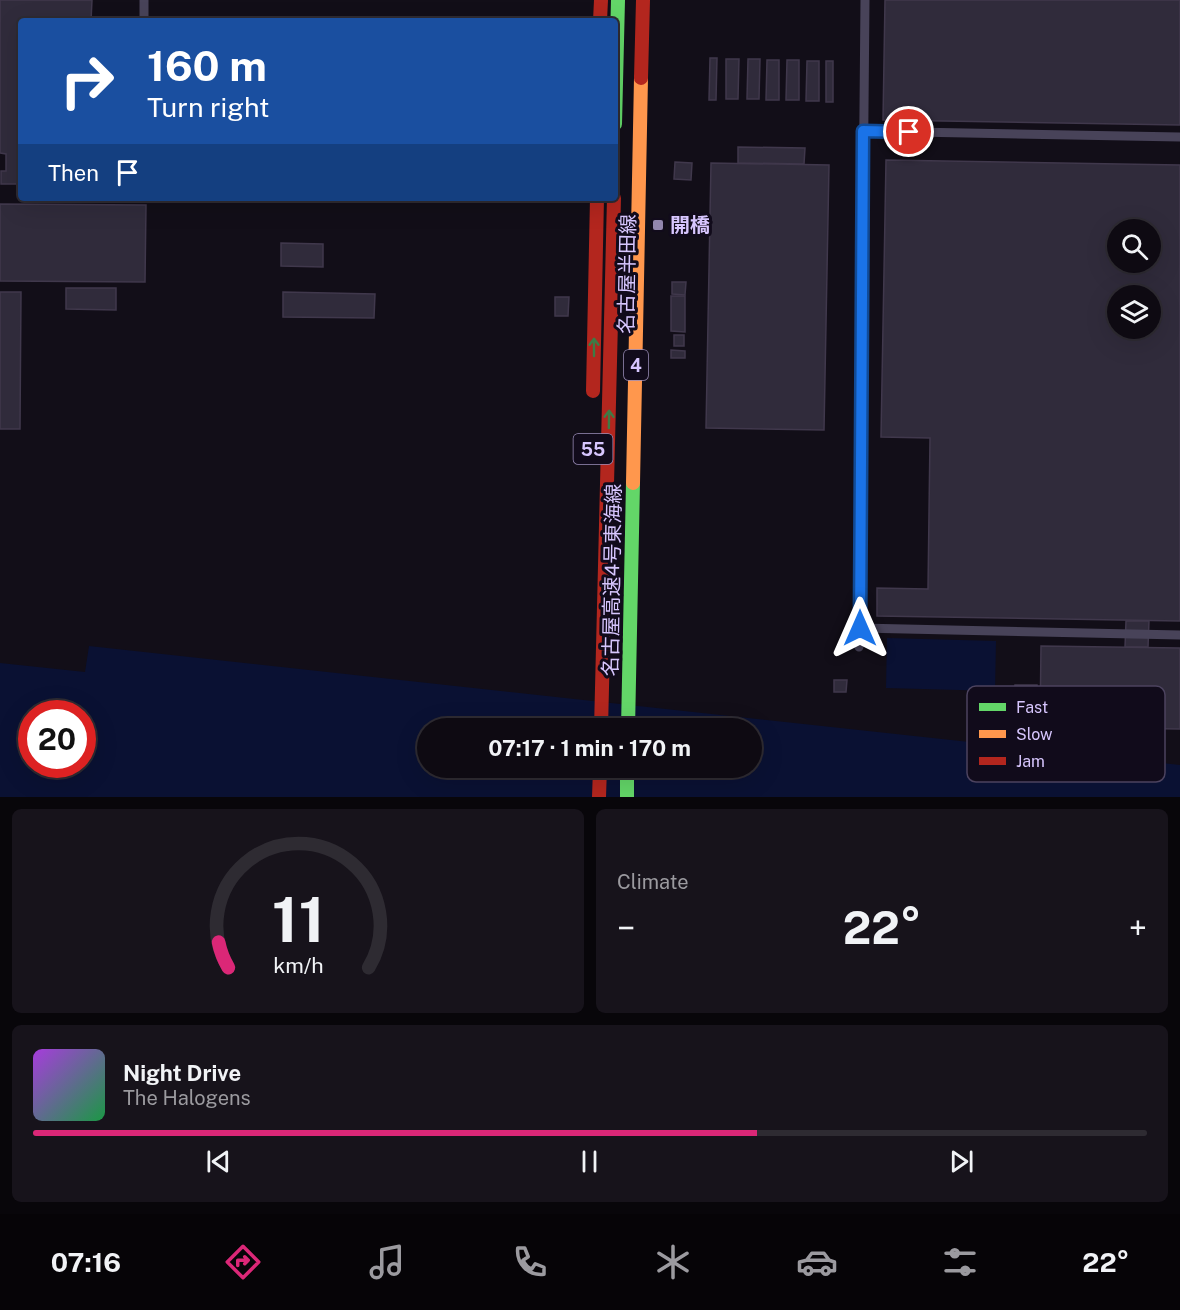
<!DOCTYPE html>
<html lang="en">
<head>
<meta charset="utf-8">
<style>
	:root { --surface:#0e0a12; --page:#17131b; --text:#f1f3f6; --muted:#9b9a9f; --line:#2e2b32; --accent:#db2777 }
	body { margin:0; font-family:"Public Sans","Noto Sans JP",sans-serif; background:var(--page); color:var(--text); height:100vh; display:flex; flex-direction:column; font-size:22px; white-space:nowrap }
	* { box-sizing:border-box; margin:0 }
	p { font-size:20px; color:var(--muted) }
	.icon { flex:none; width:33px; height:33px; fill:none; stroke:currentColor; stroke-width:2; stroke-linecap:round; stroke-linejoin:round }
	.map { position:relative; height:797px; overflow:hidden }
	.details { display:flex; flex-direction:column; gap:12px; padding:12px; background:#08060a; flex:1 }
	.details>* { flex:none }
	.guide { position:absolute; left:18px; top:18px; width:600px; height:183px; border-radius:6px; box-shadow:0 6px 24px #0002,0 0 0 2px var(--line); background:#1a4fa0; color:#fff; overflow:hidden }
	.controls { position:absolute; left:1107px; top:219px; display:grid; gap:12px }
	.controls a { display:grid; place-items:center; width:54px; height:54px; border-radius:50%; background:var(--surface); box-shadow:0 6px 24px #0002,0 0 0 2px var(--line); font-size:30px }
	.speed { position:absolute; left:18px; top:700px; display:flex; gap:12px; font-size:30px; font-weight:700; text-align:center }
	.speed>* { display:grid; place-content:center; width:78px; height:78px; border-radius:50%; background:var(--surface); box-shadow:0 6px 24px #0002,0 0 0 2px var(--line); line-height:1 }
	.speed .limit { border:9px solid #d22; background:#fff; color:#111 }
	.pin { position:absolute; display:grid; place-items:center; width:51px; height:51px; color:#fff; margin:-26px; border:3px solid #fff; border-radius:50%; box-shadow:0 2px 6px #0007 }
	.me { position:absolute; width:66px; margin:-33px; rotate:0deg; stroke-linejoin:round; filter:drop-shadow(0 0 4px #0008) }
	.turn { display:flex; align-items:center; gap:21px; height:126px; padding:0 30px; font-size:27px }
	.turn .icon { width:78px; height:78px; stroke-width:2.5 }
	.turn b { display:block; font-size:42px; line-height:51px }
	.then { display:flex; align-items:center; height:57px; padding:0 30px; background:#0003; gap:12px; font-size:22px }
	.big { font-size:45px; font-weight:700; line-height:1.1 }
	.details .card { flex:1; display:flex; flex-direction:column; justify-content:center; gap:9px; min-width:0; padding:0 21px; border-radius:9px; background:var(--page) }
	.details .dial { align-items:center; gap:0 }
	.dial svg { height:156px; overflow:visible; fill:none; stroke:var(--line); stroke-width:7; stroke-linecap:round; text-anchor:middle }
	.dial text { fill:var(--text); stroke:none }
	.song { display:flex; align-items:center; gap:18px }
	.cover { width:72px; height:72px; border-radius:9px; background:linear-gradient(135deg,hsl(280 70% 55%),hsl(140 70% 35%)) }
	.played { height:6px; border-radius:3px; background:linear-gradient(90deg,var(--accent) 65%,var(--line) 65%) }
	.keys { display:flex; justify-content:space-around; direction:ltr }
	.heat { display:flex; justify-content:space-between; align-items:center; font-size:33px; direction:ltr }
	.details .tiles { flex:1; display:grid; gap:12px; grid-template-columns:1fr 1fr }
	.card:last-child { grid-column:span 2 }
	.trip { position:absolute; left:417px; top:718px; width:345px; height:60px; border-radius:30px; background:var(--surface); box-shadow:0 6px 24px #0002,0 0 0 2px var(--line); font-weight:700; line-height:60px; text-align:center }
	.dock { display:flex; height:96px; justify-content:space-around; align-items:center; background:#060407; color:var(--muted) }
	.dock .icon { width:42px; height:42px }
	.dock .selected { color:var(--accent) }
	.dock b { font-size:27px; color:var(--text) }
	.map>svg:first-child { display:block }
	.water { fill:#0a1133; fill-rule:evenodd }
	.building { fill:#302b3b; stroke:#40384c; stroke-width:1.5; fill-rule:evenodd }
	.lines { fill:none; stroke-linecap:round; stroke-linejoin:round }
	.lane { stroke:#484359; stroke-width:9 }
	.fast { stroke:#63d668; stroke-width:14 }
	.slow { stroke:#ff974d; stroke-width:14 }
	.jam { stroke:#b3261e; stroke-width:14 }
	.oneway { stroke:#3e7b45 }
	.route-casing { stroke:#114b97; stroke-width:15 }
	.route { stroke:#1a73e8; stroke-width:10 }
	.poi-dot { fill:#9286ae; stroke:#110b1b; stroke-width:2 }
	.labels { text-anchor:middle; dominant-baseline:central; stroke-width:6; stroke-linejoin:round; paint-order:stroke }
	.shield { fill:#110b1b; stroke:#9c8eba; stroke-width:1.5 }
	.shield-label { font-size:18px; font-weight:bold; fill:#d7c6fe }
	.poi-label { font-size:20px; font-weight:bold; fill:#d7c6fe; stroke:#110b1b; text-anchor:start }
	.street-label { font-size:20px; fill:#d7c6fe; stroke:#110b1b }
	.key { fill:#110b1b; stroke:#4c435f; stroke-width:1.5 }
	.key-label { font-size:16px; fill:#d7c6fe }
</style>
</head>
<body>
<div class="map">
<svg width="1180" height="797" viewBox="0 0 1180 797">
	<rect width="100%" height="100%" fill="#120e18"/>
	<!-- water -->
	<g class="water">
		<path d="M887 638 996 641 995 691 886 688Z"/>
		<path d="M89 646 1180 765V797H0V663L85 672ZM32 714H82V765H32ZM428 729H752V768H428Z"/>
	</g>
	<!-- building -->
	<g class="building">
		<path d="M0 0H92L91 21H21V184H1V171H6V154L0 153Z"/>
		<path d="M885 0H1180V125L883 120Z"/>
		<path d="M710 58H717L716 100H709Z"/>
		<path d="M726 59H739L738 99H726Z"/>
		<path d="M748 59H760L759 99H747Z"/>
		<path d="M767 60H779V100H766Z"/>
		<path d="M787 60H799V100H786Z"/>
		<path d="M807 61H819V101H806Z"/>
		<rect x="826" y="61" width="7" height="41"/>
		<path d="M738 147 805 148 804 164 738 163Z"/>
		<path d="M886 160 1180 165V621L877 616V588L928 589 930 438 881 437ZM1118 230H1150V262H1118ZM1118 296H1150V328H1118Z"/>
		<path d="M675 162 692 163 691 180 674 179Z"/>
		<path d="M711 163 829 165 824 430 706 428Z"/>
		<path d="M0 204 146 205 145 282 0 281Z"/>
		<path d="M281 243 323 244V267L281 266Z"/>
		<path d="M672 282H686L685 295 672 294Z"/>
		<path d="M66 288H116V310L66 309Z"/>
		<path d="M0 292H21L20 429H0Z"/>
		<path d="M283 292 375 294 374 318 283 317Z"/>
		<path d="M671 296H685V332L671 331Z"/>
		<path d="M555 297H569L568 316H555Z"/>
		<rect x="674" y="335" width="10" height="11"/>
		<path d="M671 350 685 351V358H671Z"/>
		<path d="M1126 621H1149L1148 647H1125Z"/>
		<path d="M1041 646 1180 648V729L1040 727Z"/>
		<path d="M834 680H847L846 692H834Z"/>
		<path d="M1015 685H1037V718H1014Z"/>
	</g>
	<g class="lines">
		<!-- lane -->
		<g class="lane">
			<path d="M144 21V0"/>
			<path d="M863 131 1180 137"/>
			<path d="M860 628 1180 635"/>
			<path d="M859 647 865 0"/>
		</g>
		<!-- fast -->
		<g class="fast">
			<path d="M615 124 618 0"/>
			<path d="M628 729 633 483"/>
			<path d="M627 768V797"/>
		</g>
		<!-- slow -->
		<path class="slow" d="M633 483 641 78"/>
		<!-- jam -->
		<g class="jam">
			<path d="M600 21 601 0"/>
			<path d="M641 78 643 0"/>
			<path d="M593 391 597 198"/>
			<path d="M601 729 614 198"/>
			<path d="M599 797 600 768"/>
		</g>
	</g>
	<!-- one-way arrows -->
	<defs><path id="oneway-shaft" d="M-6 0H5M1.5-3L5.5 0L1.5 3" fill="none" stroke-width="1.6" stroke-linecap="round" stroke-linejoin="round" transform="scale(1.5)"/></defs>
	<g class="oneway">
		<use href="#oneway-shaft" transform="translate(594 347) rotate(-90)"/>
		<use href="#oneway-shaft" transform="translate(609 419) rotate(-89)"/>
	</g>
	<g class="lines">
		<defs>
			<path id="route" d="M860 628 863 131 909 132"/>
		</defs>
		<!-- route casing -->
		<use href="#route" class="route-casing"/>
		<!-- route -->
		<use href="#route" class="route"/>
	</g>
	<!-- markers -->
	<rect class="poi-dot" x="652" y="219" width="12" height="12" rx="3"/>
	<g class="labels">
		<!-- shield labels -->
		<g class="shield">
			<rect x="624" y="350" width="24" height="30" rx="4.5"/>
			<rect x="573.5" y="434" width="39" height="30" rx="4.5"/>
		</g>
		<g class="shield-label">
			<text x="636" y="365">4</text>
			<text x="593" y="449">55</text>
		</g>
		<!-- poi labels -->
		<g class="poi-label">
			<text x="670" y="225">開橋</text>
		</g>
		<!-- street labels -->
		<g class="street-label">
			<text transform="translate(627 274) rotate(-89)">名古屋半田線</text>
			<text transform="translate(612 580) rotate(-89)">名古屋高速4号東海線</text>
		</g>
	</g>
	<!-- legend -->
	<rect x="967" y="686" width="198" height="96" rx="9" class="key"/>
	<rect x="979" y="703" width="27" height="8" fill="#63d668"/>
	<rect x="979" y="730" width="27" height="8" fill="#ff974d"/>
	<rect x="979" y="757" width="27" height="8" fill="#b3261e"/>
	<g class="key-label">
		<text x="1016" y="713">Fast</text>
		<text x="1016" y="740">Slow</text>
		<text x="1016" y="767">Jam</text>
	</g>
</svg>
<div class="controls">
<a><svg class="icon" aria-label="search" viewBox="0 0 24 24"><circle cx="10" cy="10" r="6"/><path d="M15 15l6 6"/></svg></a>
<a><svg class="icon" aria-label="layers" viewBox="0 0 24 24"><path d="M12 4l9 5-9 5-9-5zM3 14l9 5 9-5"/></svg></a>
</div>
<div class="speed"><div class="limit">20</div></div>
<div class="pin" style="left:909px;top:132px;background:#d93025"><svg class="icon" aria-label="arrive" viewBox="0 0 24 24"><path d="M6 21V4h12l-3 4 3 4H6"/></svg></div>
<svg class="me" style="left:860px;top:628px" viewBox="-20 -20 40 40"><path d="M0-17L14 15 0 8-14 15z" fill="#1a73e8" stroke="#fff" stroke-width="4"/></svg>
<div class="trip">07:17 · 1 min · 170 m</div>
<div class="guide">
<div class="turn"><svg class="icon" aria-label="right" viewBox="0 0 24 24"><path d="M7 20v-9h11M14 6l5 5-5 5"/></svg><div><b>160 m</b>Turn right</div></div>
<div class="then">Then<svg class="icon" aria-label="arrive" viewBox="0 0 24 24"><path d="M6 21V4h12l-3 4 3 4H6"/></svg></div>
</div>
</div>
<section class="details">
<div class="tiles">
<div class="card dial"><svg viewBox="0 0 100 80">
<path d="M14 69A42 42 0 1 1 86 69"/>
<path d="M14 69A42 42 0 0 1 9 56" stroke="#db2777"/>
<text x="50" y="56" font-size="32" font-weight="700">11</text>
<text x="50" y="72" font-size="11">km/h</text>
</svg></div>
<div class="card"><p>Climate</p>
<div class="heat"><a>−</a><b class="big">22°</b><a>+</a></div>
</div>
<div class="card">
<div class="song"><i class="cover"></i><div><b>Night Drive</b><p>The Halogens</p></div></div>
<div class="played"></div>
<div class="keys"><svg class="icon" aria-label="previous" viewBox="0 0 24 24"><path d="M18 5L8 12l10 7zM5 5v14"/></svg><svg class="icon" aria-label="pause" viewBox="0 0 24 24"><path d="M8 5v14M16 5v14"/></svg><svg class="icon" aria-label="next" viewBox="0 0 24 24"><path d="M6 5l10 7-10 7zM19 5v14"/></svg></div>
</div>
</div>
</section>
<nav class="dock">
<b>07:16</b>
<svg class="icon selected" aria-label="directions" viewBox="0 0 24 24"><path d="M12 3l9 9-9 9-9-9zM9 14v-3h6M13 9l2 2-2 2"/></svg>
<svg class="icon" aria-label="music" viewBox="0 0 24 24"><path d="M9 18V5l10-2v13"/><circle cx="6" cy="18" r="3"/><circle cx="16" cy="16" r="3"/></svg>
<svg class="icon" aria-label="phone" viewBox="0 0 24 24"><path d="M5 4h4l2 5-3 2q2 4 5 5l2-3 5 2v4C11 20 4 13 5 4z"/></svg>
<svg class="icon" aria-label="climate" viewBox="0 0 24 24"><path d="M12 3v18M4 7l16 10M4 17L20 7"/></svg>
<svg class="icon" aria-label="car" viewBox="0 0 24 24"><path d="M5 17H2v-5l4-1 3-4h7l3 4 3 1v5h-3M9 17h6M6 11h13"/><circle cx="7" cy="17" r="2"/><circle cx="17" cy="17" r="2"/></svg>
<svg class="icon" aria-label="filters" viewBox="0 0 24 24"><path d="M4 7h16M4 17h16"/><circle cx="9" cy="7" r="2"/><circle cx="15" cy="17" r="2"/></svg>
<b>22°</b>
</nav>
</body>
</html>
